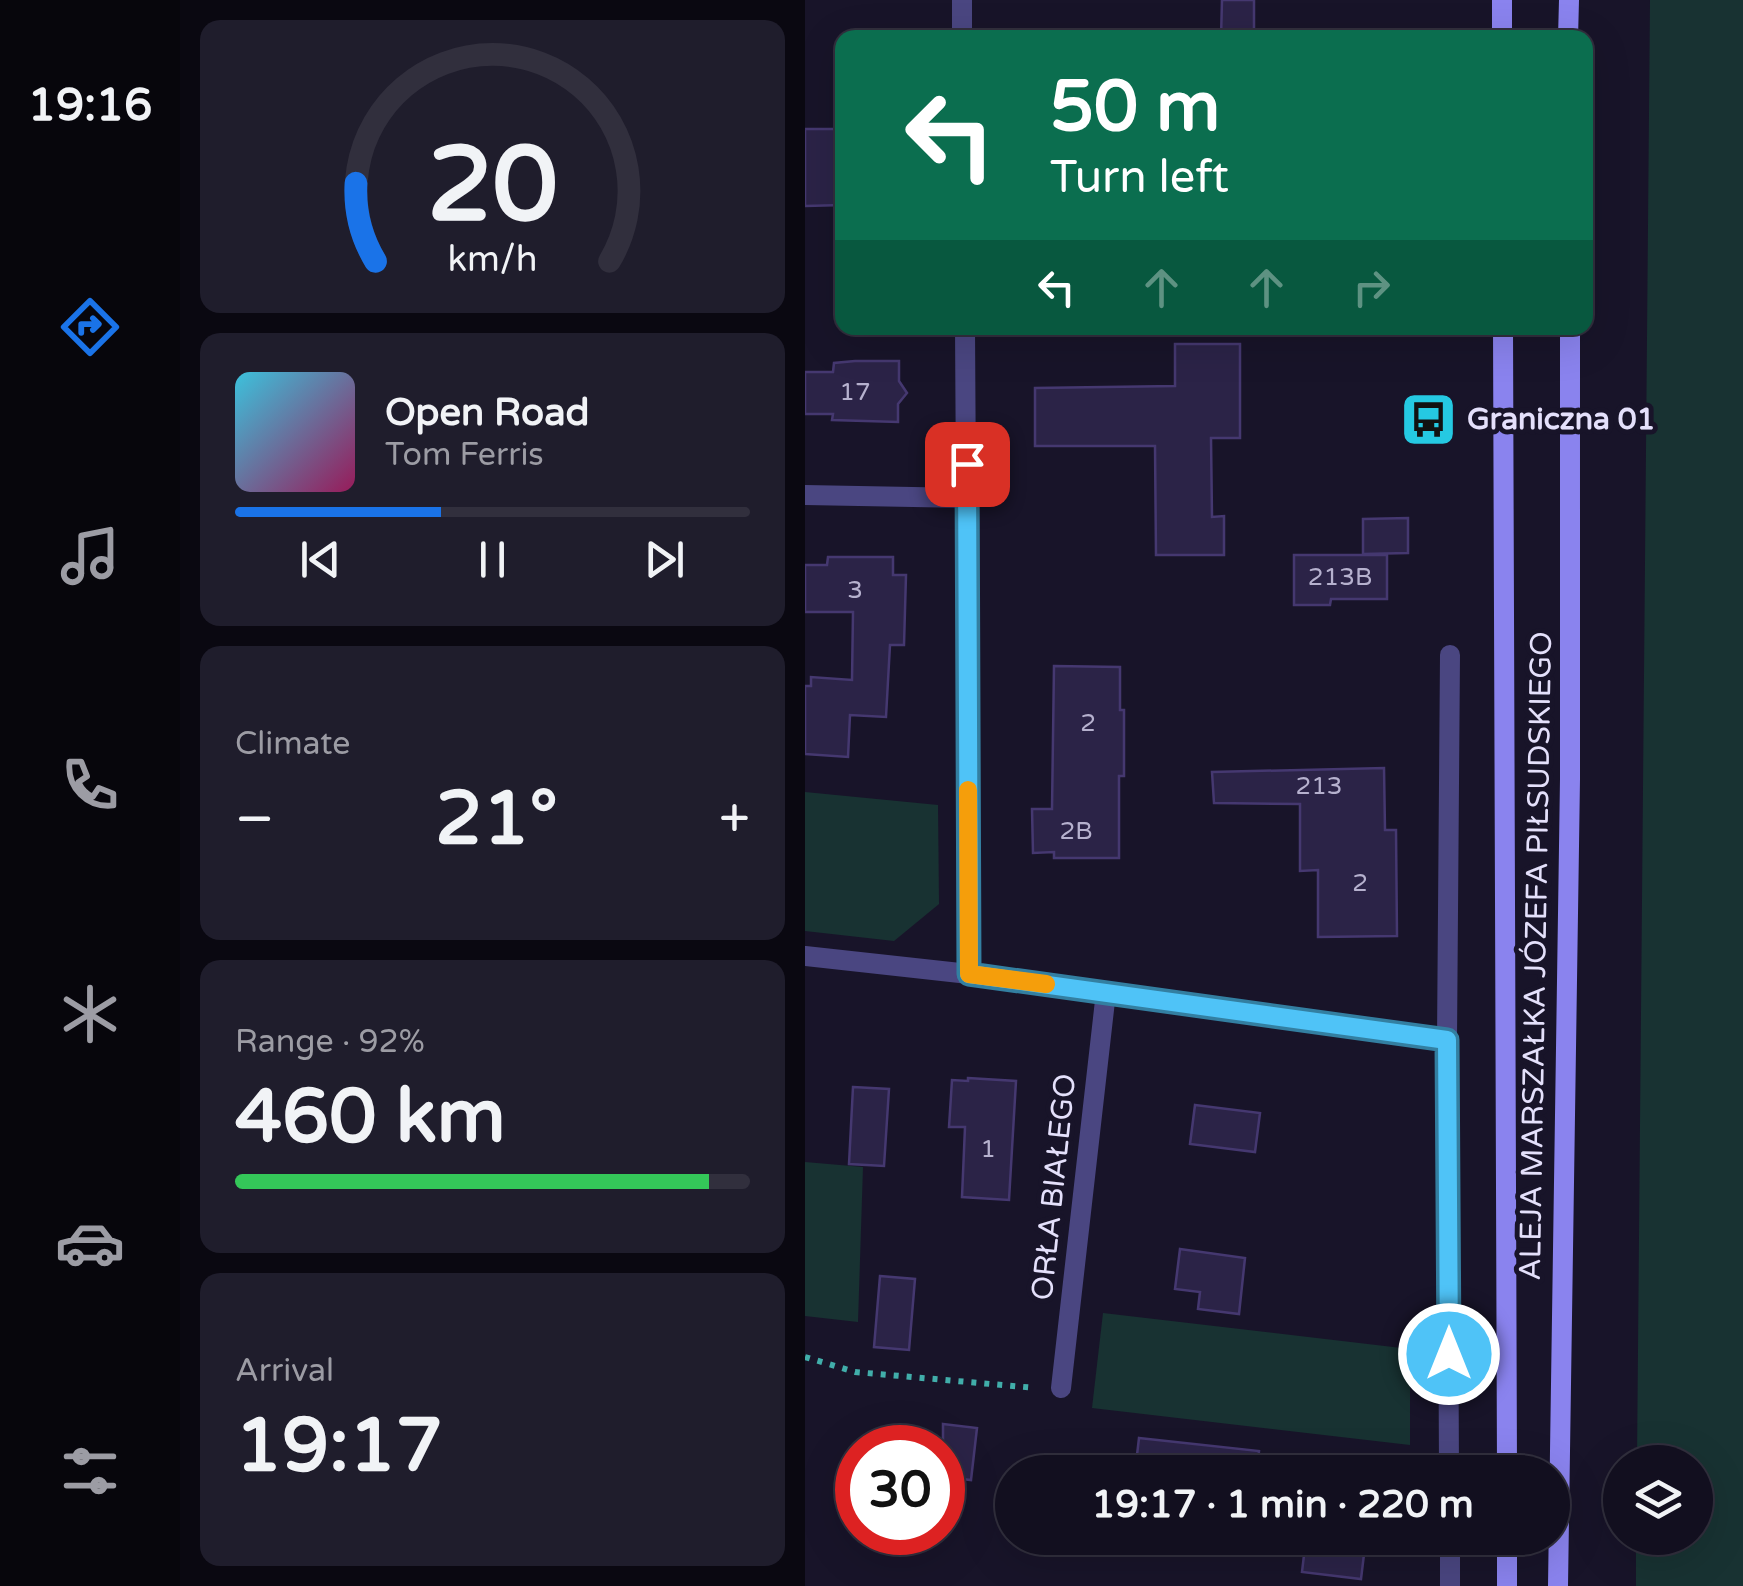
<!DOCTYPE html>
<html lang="en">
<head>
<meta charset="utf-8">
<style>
	:root { --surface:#120f1f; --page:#1f1d2c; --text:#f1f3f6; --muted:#9c9ca4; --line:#312f3d; --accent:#1a73e8 }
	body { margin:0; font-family:"Varela Round",sans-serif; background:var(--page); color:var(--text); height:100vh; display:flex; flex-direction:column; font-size:38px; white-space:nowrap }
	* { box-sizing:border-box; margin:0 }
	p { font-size:32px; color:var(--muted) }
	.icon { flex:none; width:55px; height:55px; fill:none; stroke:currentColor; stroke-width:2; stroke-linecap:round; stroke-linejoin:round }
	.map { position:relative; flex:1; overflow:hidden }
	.side { display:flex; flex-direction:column; gap:20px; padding:20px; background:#0a0811; width:625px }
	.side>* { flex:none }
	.top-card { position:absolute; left:30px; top:30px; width:758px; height:305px; border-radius:20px; box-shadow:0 10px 40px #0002,0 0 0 2px var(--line); background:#0b6e4f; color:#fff; overflow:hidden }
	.buttons { position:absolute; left:798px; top:1445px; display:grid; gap:20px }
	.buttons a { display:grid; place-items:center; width:110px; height:110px; border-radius:50%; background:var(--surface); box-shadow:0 10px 40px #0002,0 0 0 2px var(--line); font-size:50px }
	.speed { position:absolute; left:30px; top:1425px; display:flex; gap:20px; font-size:50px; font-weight:700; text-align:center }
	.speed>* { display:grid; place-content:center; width:130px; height:130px; border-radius:50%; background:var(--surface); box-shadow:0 10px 40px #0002,0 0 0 2px var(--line); line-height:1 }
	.speed .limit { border:15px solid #d22; background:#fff; color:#111 }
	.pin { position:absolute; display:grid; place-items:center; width:85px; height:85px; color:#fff; margin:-42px; border-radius:20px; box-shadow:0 5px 15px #0006 }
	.me { position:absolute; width:110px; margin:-55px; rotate:0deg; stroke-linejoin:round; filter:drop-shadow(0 0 8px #0008) }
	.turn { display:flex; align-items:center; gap:35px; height:210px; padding:0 50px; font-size:45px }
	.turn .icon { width:130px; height:130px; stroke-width:2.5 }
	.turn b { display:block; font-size:70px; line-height:85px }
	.lanes { display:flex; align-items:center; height:95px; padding:0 50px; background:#0003; justify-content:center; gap:50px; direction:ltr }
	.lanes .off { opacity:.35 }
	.big { font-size:75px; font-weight:700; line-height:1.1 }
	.side .tile { flex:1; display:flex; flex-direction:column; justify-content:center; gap:15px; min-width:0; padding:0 35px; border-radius:20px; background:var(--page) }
	.side .dial { align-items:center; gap:0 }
	.dial svg { height:260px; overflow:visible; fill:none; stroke:var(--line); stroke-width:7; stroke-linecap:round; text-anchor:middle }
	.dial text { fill:var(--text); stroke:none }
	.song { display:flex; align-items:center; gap:30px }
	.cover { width:120px; height:120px; border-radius:15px; background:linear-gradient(135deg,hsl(190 70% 55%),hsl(330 70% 35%)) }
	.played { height:10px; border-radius:5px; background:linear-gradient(90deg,var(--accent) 40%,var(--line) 40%) }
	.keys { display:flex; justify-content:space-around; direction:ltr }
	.heat { display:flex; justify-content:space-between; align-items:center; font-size:55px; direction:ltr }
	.charge { height:15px; border-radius:8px; background:linear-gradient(90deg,#34c759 92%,var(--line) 0) }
	.trip { position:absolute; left:190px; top:1455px; width:575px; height:100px; border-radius:50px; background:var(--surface); box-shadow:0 10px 40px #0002,0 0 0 2px var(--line); font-weight:700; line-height:100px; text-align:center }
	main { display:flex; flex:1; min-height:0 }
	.tab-bar { display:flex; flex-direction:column; width:180px; justify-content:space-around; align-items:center; background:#07060c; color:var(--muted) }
	.tab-bar .icon { width:70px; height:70px }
	.tab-bar .active { color:var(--accent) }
	.tab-bar b { font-size:45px; color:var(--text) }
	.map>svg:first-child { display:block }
	.green { fill:#183232 }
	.building { fill:#2b2347; stroke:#453870; stroke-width:2.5 }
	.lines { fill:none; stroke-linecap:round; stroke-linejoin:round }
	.path { stroke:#41aeaa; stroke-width:6; stroke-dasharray:5 8; stroke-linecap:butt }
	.street { stroke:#4a4681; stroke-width:20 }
	.secondary { stroke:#8a83ee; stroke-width:20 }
	.route-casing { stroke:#337fa1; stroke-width:25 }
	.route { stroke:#4fc3f7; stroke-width:18 }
	.slow { stroke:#f59e0b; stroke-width:18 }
	.labels { text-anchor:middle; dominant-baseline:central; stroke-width:10; stroke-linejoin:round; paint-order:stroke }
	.number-label { font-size:25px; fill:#b6b1ce }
	.poi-label { font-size:30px; font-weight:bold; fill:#e4e0fb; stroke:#181429; text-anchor:start }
	.street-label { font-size:30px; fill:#e4e0fb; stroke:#181429 }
</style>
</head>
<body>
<main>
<nav class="tab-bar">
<b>19:16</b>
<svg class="icon active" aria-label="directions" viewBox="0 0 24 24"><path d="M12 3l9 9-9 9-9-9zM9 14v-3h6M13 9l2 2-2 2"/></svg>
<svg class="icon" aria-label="music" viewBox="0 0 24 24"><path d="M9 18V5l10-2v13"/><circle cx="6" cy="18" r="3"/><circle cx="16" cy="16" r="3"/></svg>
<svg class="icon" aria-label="phone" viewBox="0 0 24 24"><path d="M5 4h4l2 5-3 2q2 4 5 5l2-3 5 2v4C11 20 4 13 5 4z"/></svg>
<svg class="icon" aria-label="climate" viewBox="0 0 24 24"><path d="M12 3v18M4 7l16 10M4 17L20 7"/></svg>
<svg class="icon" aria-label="car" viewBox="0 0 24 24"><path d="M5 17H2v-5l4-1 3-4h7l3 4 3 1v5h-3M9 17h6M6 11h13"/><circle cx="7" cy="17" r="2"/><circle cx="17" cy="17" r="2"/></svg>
<svg class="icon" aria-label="filters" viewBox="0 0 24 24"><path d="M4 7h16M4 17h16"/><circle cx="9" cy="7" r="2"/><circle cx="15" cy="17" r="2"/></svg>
</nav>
<section class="side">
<div class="tile dial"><svg viewBox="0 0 100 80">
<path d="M14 69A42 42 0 1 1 86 69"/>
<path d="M14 69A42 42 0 0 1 8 45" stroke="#1a73e8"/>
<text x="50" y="56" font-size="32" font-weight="700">20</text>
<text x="50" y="72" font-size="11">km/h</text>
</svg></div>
<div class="tile">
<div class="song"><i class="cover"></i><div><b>Open Road</b><p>Tom Ferris</p></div></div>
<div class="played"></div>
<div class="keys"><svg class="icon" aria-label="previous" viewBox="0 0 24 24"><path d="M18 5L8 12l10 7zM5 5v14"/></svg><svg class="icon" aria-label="pause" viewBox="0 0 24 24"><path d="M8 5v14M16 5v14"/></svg><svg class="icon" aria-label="next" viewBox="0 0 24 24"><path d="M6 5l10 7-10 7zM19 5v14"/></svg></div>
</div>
<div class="tile"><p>Climate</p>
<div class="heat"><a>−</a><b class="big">21°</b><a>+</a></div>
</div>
<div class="tile"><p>Range · 92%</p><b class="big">460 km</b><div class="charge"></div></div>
<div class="tile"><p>Arrival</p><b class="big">19:17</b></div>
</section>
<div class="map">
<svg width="938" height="1586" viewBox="0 0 938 1586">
	<rect width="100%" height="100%" fill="#181429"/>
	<!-- green -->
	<g class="green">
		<path d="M845 0H938V1586H831V1538H890V1462H832Z"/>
		<path d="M0 792 133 805 134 904 89 941 0 931Z"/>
		<path d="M0 1162 58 1167 53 1322 0 1316Z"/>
		<path d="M298 1313 605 1349V1445L287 1408Z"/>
	</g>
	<!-- building -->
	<g class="building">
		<path d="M417 0H449V38H416Z"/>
		<path d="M0 129H38V205L0 206Z"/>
		<path d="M370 344H435V438H406L407 517 419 516V555H351L350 446H230V388L370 386Z"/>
		<path d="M50 361H94V381L102 393 93 404V422L27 420 28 414H0V372H28L29 363Z"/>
		<path d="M603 518V553L558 554V519Z"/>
		<path d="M489 555H582V599H526L525 605H489Z"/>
		<path d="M23 557H88V575H101L99 645H85L81 717 45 715 43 757 0 754V686H6V677L47 680 48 612H0V565H22Z"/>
		<path d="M249 666 315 667V710H319V776H314V858H249V852L228 853 227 809H247Z"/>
		<path d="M579 768 580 830H591L592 936 513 937V870L495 871V804L409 803 407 772Z"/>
		<path d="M163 1078 211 1081 204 1200 157 1197 160 1127H144L147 1080 163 1081Z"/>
		<path d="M48 1087 84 1089 79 1166 44 1164Z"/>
		<path d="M390 1105 455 1113 450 1152 385 1144Z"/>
		<path d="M375 1249 440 1258 434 1314 393 1309 395 1292 370 1289Z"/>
		<path d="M75 1276 110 1279 104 1350 69 1347Z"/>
		<path d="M138 1424 172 1428 166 1480 138 1477Z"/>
		<path d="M334 1438 454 1451 452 1472H330Z"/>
		<path d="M501 1538H561L556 1579 497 1572Z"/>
	</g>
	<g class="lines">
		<!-- path -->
		<path class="path" d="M0 1357 50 1372 231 1388"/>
		<!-- street -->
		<g class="street">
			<path d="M157 0V38"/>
			<path d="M160 328 164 974"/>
			<path d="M0 495 162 498"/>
			<path d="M0 956 164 974 642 1040"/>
			<path d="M256 1388 301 992"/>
			<path d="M644 1472 642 1040 645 655"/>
			<path d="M645 1538V1586"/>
		</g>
		<!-- secondary -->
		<g class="secondary">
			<path d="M697 0V38"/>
			<path d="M763 38 764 0"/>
			<path d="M698 328 702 1472"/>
			<path d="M702 1538V1586"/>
			<path d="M753 1586 765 779V328"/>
		</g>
	</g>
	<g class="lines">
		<defs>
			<path id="route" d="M162 464 164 974 642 1040 644 1354"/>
		</defs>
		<!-- route casing -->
		<use href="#route" class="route-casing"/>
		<!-- route -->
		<use href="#route" class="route"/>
		<!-- slow -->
		<path class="slow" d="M163 790 164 974 241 984"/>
	</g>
	<!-- icons -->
	<defs>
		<symbol id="bus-square" viewBox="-11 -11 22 22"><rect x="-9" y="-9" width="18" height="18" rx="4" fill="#25c9e2" stroke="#181429"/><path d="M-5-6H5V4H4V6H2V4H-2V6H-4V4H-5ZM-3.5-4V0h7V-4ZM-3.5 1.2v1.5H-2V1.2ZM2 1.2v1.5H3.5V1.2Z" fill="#111"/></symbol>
	</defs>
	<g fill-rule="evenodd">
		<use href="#bus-square" x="592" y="388" width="63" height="63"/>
	</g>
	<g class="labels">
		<!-- number labels -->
		<g class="number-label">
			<text x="50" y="392">17</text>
			<text x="535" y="577">213B</text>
			<text x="50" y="590">3</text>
			<text x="283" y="723">2</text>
			<text x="514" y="786">213</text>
			<text x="271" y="831">2B</text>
			<text x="555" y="883">2</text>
			<text x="183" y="1149">1</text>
		</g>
		<!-- poi labels -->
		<g class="poi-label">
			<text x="662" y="419">Graniczna 01</text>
		</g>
		<!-- street labels -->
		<g class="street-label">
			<text transform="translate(731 956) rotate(-89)">ALEJA MARSZAŁKA JÓZEFA PIŁSUDSKIEGO</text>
			<text transform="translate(249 1187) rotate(-84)">ORŁA BIAŁEGO</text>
		</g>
	</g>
</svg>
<div class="buttons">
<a><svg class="icon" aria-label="layers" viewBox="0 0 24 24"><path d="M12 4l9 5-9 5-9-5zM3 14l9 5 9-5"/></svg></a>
</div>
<div class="speed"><div class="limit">30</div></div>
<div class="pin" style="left:162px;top:464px;background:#d93025"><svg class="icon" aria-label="arrive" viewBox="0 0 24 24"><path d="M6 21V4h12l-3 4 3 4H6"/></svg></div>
<svg class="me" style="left:644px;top:1354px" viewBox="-20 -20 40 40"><circle r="17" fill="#4fc3f7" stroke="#fff" stroke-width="3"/><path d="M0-11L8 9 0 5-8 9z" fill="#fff"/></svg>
<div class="trip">19:17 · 1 min · 220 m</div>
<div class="top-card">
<div class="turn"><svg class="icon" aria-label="left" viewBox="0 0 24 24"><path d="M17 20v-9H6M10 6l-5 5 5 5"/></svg><div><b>50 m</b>Turn left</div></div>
<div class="lanes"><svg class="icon" aria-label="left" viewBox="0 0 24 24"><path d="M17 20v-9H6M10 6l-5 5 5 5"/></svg><svg class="icon off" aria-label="ahead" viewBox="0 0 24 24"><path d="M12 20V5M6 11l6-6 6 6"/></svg><svg class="icon off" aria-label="ahead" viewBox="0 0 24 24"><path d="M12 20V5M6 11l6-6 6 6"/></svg><svg class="icon off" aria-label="right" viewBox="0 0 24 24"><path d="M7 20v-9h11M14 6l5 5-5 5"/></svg></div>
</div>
</div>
</main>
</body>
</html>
